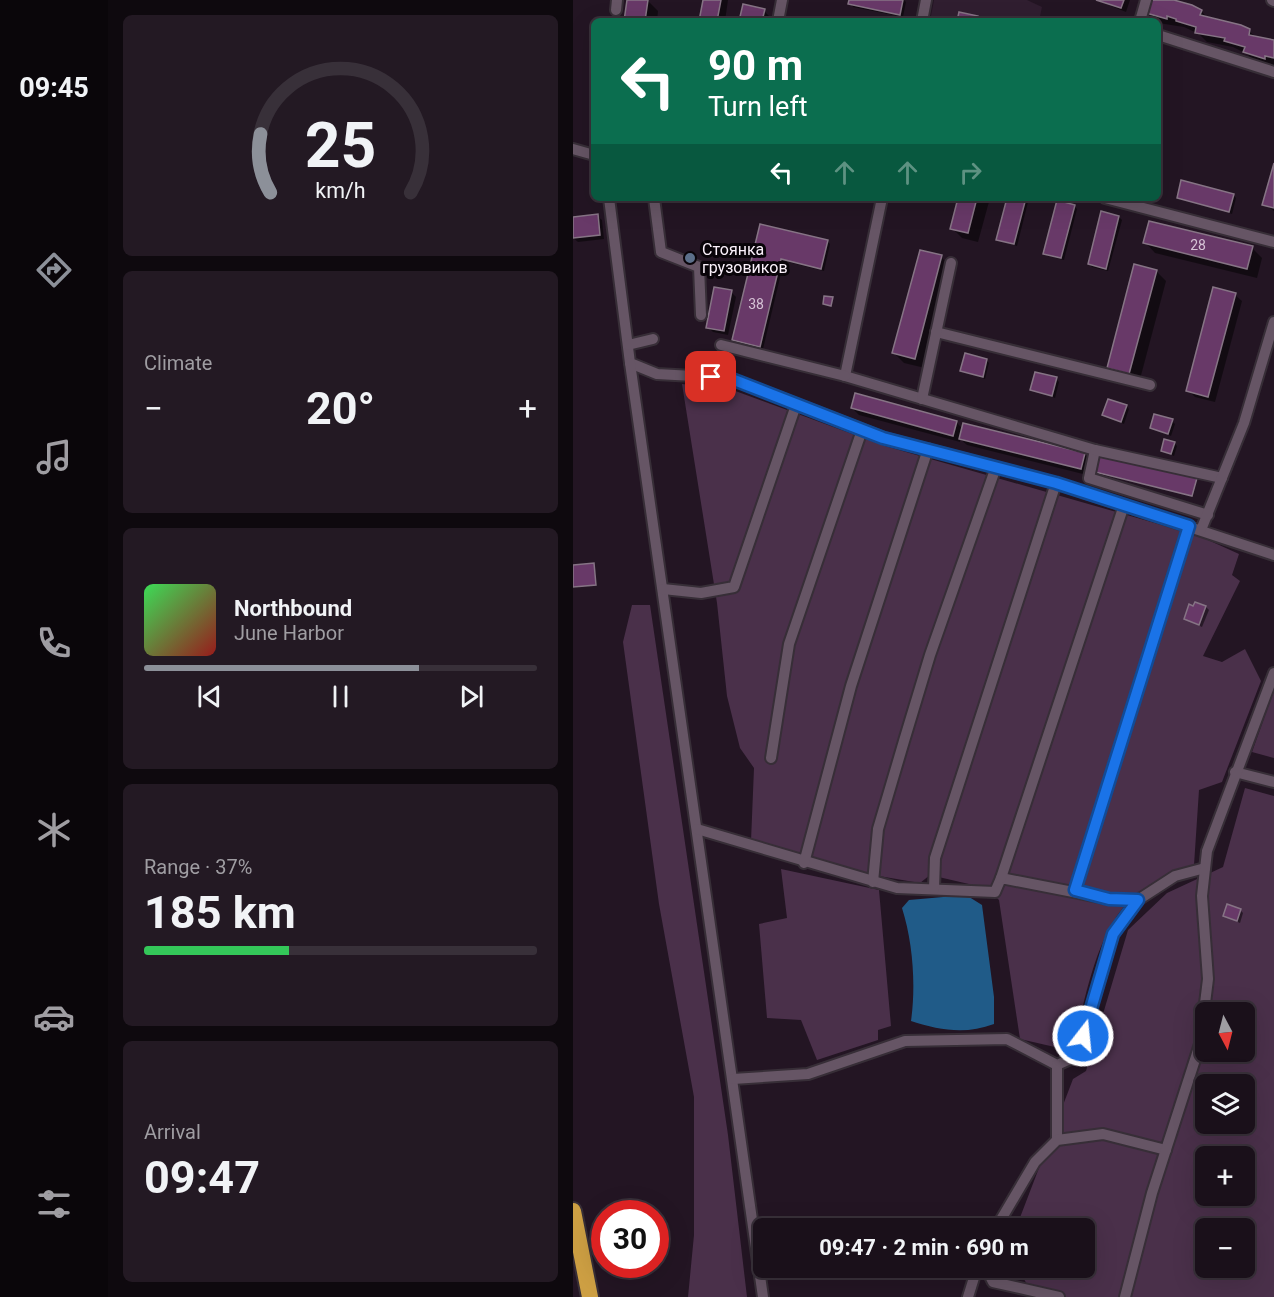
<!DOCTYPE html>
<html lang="en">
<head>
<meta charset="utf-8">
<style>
	:root { --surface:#1a101a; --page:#231923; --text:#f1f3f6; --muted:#9f9da2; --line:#383039; --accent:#8c9099 }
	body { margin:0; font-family:Roboto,sans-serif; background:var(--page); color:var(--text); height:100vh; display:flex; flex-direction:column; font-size:22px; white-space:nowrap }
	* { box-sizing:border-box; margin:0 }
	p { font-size:20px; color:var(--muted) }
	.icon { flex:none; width:33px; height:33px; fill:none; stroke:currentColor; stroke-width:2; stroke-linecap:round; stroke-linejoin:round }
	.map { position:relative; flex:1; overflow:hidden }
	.panel { display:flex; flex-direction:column; gap:15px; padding:15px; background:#0e090e; width:465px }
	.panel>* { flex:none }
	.top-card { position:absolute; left:18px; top:18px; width:570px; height:183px; border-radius:9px; box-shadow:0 6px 24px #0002,0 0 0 2px var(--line); background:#0b6e4f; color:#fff; overflow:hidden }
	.needle { width:39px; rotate:173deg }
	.tools { position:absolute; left:622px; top:1002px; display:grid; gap:12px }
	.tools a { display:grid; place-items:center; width:60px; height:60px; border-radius:9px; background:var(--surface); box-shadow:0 6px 24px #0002,0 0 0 2px var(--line); font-size:30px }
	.speed { position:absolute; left:18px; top:1200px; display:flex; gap:12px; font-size:30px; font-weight:700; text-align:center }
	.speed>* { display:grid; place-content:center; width:78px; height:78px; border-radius:50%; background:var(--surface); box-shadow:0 6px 24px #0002,0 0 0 2px var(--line); line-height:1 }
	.speed .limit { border:9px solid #d22; background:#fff; color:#111 }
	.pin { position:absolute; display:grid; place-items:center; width:51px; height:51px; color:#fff; margin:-26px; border-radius:12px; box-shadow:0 3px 9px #0006 }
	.me { position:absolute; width:66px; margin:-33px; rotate:16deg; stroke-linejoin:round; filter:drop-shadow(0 0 4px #0008) }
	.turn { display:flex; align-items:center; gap:21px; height:126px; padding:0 18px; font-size:27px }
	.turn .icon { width:78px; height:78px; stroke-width:2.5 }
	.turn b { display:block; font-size:42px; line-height:51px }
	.lanes { display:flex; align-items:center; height:57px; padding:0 18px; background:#0003; justify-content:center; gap:30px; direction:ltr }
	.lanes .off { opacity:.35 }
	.big { font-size:45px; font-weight:700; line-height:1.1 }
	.panel .widget { flex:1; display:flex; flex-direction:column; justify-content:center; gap:9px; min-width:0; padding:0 21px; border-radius:9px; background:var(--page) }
	.panel .dial { align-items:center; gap:0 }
	.dial svg { height:156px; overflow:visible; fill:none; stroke:var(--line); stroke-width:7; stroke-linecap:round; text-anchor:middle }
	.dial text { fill:var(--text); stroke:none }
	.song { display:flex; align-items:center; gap:18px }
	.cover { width:72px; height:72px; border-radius:9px; background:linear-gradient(135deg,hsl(130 70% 55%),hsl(0 70% 35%)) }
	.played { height:6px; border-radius:3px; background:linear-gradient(90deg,var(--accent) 70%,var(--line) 70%) }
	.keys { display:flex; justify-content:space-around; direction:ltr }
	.heat { display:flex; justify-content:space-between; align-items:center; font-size:33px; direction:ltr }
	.charge { height:9px; border-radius:4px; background:linear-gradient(90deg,#34c759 37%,var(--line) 0) }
	.trip { position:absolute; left:180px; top:1218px; width:342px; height:60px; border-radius:9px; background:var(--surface); box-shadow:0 6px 24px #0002,0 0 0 2px var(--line); font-weight:700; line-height:60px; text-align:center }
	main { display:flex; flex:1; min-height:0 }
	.tabs { display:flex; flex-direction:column; width:108px; justify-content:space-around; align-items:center; background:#0a060a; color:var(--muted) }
	.tabs .icon { width:42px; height:42px }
	.tabs .current { color:var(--accent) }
	.tabs b { font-size:27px; color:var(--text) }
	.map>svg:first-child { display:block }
	.built { fill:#301e30 }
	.green { fill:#4a304a; fill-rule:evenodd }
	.water { fill:#205b88 }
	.shadow { fill:#0007 }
	.building { fill:#683968; stroke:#867485; stroke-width:1.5 }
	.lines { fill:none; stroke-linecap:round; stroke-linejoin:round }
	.minor-casing { stroke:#372e37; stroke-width:14 }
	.highway-casing { stroke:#372e37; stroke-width:20 }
	.minor { stroke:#665565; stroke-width:10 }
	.highway { stroke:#cd9f43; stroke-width:16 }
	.route-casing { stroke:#114b97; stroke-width:15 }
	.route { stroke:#1a73e8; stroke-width:10 }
	.service-dot { fill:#5c6f8a; stroke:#090409; stroke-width:2 }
	.labels { text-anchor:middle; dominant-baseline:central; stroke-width:6; stroke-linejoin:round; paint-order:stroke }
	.number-label { font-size:14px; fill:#d6c3d6 }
	.poi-label { font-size:16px; fill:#fbf1fb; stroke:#090409; text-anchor:start }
</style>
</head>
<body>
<main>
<nav class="tabs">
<b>09:45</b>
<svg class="icon current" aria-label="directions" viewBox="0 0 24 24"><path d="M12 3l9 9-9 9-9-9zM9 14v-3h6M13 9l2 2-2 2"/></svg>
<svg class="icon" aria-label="music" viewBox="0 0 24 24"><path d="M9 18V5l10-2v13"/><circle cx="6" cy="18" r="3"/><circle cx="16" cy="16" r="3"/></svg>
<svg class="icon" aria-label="phone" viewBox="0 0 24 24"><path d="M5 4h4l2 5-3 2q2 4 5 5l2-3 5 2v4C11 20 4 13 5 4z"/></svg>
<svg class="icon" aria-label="climate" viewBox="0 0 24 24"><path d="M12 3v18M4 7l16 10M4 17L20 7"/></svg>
<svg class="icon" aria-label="car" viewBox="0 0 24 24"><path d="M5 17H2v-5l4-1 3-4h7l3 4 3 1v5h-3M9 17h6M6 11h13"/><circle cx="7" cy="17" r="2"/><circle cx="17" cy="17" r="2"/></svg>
<svg class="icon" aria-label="filters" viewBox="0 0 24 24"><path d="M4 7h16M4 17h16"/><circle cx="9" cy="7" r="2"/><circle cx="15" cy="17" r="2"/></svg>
</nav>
<section class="panel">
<div class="widget dial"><svg viewBox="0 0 100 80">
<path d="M14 69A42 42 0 1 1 86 69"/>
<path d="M14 69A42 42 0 0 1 9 39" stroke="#8c9099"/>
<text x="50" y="56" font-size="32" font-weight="700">25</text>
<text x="50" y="72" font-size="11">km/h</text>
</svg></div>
<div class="widget"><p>Climate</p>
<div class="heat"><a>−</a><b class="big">20°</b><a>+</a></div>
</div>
<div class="widget">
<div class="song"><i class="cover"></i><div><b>Northbound</b><p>June Harbor</p></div></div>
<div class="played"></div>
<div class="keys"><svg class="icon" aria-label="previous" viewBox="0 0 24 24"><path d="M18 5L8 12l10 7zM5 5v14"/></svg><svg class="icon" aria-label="pause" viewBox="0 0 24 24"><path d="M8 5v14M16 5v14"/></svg><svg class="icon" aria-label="next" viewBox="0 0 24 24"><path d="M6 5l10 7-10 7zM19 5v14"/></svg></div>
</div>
<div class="widget"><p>Range · 37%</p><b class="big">185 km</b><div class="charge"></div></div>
<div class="widget"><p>Arrival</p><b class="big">09:47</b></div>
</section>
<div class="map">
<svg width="701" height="1297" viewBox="0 0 701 1297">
	<rect width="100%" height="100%" fill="#231523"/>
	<!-- built -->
	<path class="built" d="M361 0H454L469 7 466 21H357Z"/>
	<!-- green -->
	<g class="green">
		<path d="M109 384 157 389 312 446 624 535 666 554 659 575 667 581 630 656 649 662 672 649 688 681 649 782 626 790 621 865C603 873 583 881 567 892 523 922 512 1003 499 1051L447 1039 426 900 413 888 357 875 347 883 294 874 178 841 181 768 167 748 154 696 144 603Z"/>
		<path d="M59 605H77L155 1135 174 1297H115L121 1235V1097L86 904 50 642Z"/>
		<path d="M701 690V758L679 752Z"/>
		<path d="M672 788 701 796V1297H462L444 1268H512V1228H443L500 1079 513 1071 555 930 594 893 650 867ZM633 1012H672V1052H633ZM633 1084H672V1124H633ZM633 1156H672V1196H633ZM633 1228H672V1268H633Z"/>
		<path d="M208 869 306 890 318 1026 305 1030V1040L244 1060 228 1020 194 1018 186 924 214 918Z"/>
	</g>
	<!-- water -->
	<path class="water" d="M393 895 409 905 421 997V1024C392 1035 366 1030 338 1021 343 985 340 943 329 908L336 900Z"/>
	<!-- shadow -->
	<g class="shadow">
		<path d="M55 0 75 1 85 11 84 21H52Z"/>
		<path d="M131 0H155L152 21H127Z"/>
		<path d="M277 0H331L333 2 330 17 280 7Z"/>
		<path d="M523 0H557L553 12Z"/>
		<path d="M578 0H590L628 11 636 19 676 31 685 39 701 44V68L682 62 674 54 660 47 634 42 626 34 611 27 585 23 575 12Z"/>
		<path d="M191 11 196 16 195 21H168Z"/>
		<path d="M701 168V211L691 204Z"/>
		<path d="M660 195 663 198 659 214 605 197Z"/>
		<path d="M387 198H417L405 242 389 238 379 228Z"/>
		<path d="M435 198H456L444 246 425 239Z"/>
		<path d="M501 206 504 209 491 260 475 256 472 253Z"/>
		<path d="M24 216 29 220 31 239 5 242 0 238V218Z"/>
		<path d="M546 217 549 220 535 271 519 267 516 264Z"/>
		<path d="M188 226 254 241 257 244 251 271 211 261 190 349 161 339Z"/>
		<path d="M572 242 679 248 689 258 684 278 582 253Z"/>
		<path d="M368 257 378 267 352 368 331 363 321 353Z"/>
		<path d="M583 271 593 281 566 383 546 378 536 367Z"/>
		<path d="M158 292 163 297 155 335 140 332 135 327Z"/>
		<path d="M662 295 669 301 642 402 622 397 615 390Z"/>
		<path d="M413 360 416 363 412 379 389 371Z"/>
		<path d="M483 379 486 382 482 398 459 389Z"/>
		<path d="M553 406 556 409 551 424 531 415Z"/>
		<path d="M279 408 383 422 390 429 511 454 518 461 514 475 394 445 387 439V442L286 415Z"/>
		<path d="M599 421 602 424 598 436 579 428Z"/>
		<path d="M601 443 604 446 601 456 590 451Z"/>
		<path d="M524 473 623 479 624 480 620 496Z"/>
		<path d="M21 565 24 585 0 588V567Z"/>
		<path d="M633 607 636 610 629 627 612 619Z"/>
		<path d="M667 910 670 913 667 923 652 916Z"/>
	</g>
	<!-- building -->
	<g class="building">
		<path d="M54 0H75L72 21H51Z"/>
		<path d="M130 0H148L144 21H126Z"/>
		<path d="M276 0H330L327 15 275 4Z"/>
		<path d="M523 0H551L548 8Z"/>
		<path d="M577 0H601L619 5 629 10 627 15 668 25 677 29 676 35 701 40V58L692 56V59L670 52 672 47 651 41 652 38 622 33 623 27 603 21V19L594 16V19L573 13Z"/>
		<path d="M170 4 192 9 189 21H166Z"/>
		<path d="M386 12 405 16 404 21H384Z"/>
		<path d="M701 163V208L689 205Z"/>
		<path d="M608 180 661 194 656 212 604 198Z"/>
		<path d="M385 198H404L395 233 377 229Z"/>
		<path d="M434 198H453L441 244 423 240Z"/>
		<path d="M484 200 502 205 488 258 470 254Z"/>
		<path d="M528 211 546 216 533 269 515 264Z"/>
		<path d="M25 214 27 235 0 238V217Z"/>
		<path d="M576 221 680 246 674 269 570 243Z"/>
		<path d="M187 224 255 240 248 269 208 259 187 347 159 340Z"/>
		<path d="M347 250 369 255 342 359 319 353Z"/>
		<path d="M561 264 584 270 556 374 534 368Z"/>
		<path d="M141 287 159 290 151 331 133 328Z"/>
		<path d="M640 287 663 293 635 397 613 391Z"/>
		<path d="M251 296 260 297 258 306 250 304Z"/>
		<path d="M392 353 414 359 410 377 387 371Z"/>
		<path d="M462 372 484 377 479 396 457 390Z"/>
		<path d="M282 393 384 421 380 436 278 408Z"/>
		<path d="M535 399 554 405 548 422 529 415Z"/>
		<path d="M581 414 600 419 595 434 577 428Z"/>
		<path d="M390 423 512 453 508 469 386 439Z"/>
		<path d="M591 439 602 442 598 454 588 451Z"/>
		<path d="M526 453 624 478 619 496 522 472Z"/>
		<path d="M21 563 23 585 0 587V565Z"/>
		<path d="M622 602 633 606 626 625 611 619 616 604 620 606Z"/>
		<path d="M654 904 668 909 664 921 650 916Z"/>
	</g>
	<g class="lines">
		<defs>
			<g id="minor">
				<path d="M699 0 701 1"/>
				<path d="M43 10 44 0"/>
				<path d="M205 21 209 0"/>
				<path d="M349 21 353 0"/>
				<path d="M567 21 573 0"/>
				<path d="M585 35 701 72"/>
				<path d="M0 149 21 155"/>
				<path d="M36 198 57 363 84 374 156 378 311 438 483 483 701 555"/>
				<path d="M81 198 88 252 126 267 128 315"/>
				<path d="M309 198 272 376 522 450 516 478 635 515"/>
				<path d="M532 198 701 242"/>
				<path d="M363 332 577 385"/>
				<path d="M55 345 80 339"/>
				<path d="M148 345 272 376"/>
				<path d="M57 363 190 1297"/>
				<path d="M349 399 378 263"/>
				<path d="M522 450 649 478"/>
				<path d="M628 530 671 423 701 322"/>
				<path d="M90 589 128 593 161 587 223 405"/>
				<path d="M198 758 216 644 289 430"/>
				<path d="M662 772 701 782"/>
				<path d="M124 829 324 888 422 892 428 878 536 899 565 900"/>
				<path d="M231 863 278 686 355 449"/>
				<path d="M428 878 551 505"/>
				<path d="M300 882 305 829 331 741 357 655 423 467"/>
				<path d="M361 889 362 858 483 483"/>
				<path d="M502 890 616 526"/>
				<path d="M160 1079 235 1074 332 1041 434 1039 484 1065 504 1056 540 934 565 900 602 876 632 868"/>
				<path d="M484 1140V1065"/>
				<path d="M423 1228 462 1162 484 1140 530 1134 593 1150"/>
				<path d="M413 1268 420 1282 486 1297"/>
				<path d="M395 1297 404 1268"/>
				<path d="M552 1297 579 1193 627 1044 635 979 629 896 634 851 701 673"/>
			</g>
			<path id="highway" d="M0 1211 17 1297"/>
		</defs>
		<!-- minor casing -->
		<use href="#minor" class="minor-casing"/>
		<!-- highway casing -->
		<use href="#highway" class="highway-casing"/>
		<!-- minor -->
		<use href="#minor" class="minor"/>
		<!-- highway -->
		<use href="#highway" class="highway"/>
	</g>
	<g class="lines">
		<defs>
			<path id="route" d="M138 377 156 378 310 438 483 483 616 526 502 890 536 899 565 900 540 934 510 1036"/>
		</defs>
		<!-- route casing -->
		<use href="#route" class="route-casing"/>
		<!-- route -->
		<use href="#route" class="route"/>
	</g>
	<!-- markers -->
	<circle class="service-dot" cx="117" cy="258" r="6"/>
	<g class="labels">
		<!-- number labels -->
		<g class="number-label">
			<text x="625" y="245">28</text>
			<text x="183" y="304">38</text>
		</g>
		<!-- poi labels -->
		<g class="poi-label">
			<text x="129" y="249">Стоянка<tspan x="129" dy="18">грузовиков</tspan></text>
		</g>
	</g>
</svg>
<div class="tools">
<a><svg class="needle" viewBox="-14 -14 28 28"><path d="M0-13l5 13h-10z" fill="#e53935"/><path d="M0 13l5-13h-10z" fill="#9f9da2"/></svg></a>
<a><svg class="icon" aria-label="layers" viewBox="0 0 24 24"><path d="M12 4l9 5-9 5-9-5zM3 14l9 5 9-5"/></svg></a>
<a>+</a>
<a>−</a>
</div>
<div class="speed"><div class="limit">30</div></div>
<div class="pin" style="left:138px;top:377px;background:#d93025"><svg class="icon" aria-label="arrive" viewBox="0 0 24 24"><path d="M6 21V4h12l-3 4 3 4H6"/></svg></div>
<svg class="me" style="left:510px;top:1036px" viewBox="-20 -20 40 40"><circle r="17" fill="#1a73e8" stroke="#fff" stroke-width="3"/><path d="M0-11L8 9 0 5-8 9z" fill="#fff"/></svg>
<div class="trip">09:47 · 2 min · 690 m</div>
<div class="top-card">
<div class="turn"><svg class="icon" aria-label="left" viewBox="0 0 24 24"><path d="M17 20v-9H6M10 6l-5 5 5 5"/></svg><div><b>90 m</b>Turn left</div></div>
<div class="lanes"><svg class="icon" aria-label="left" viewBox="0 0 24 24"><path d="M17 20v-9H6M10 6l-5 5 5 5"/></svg><svg class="icon off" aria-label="ahead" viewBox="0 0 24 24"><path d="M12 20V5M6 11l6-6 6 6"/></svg><svg class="icon off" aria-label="ahead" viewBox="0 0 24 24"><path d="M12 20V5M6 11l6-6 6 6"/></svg><svg class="icon off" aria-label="right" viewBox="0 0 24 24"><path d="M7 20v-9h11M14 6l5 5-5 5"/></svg></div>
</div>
</div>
</main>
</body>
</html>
